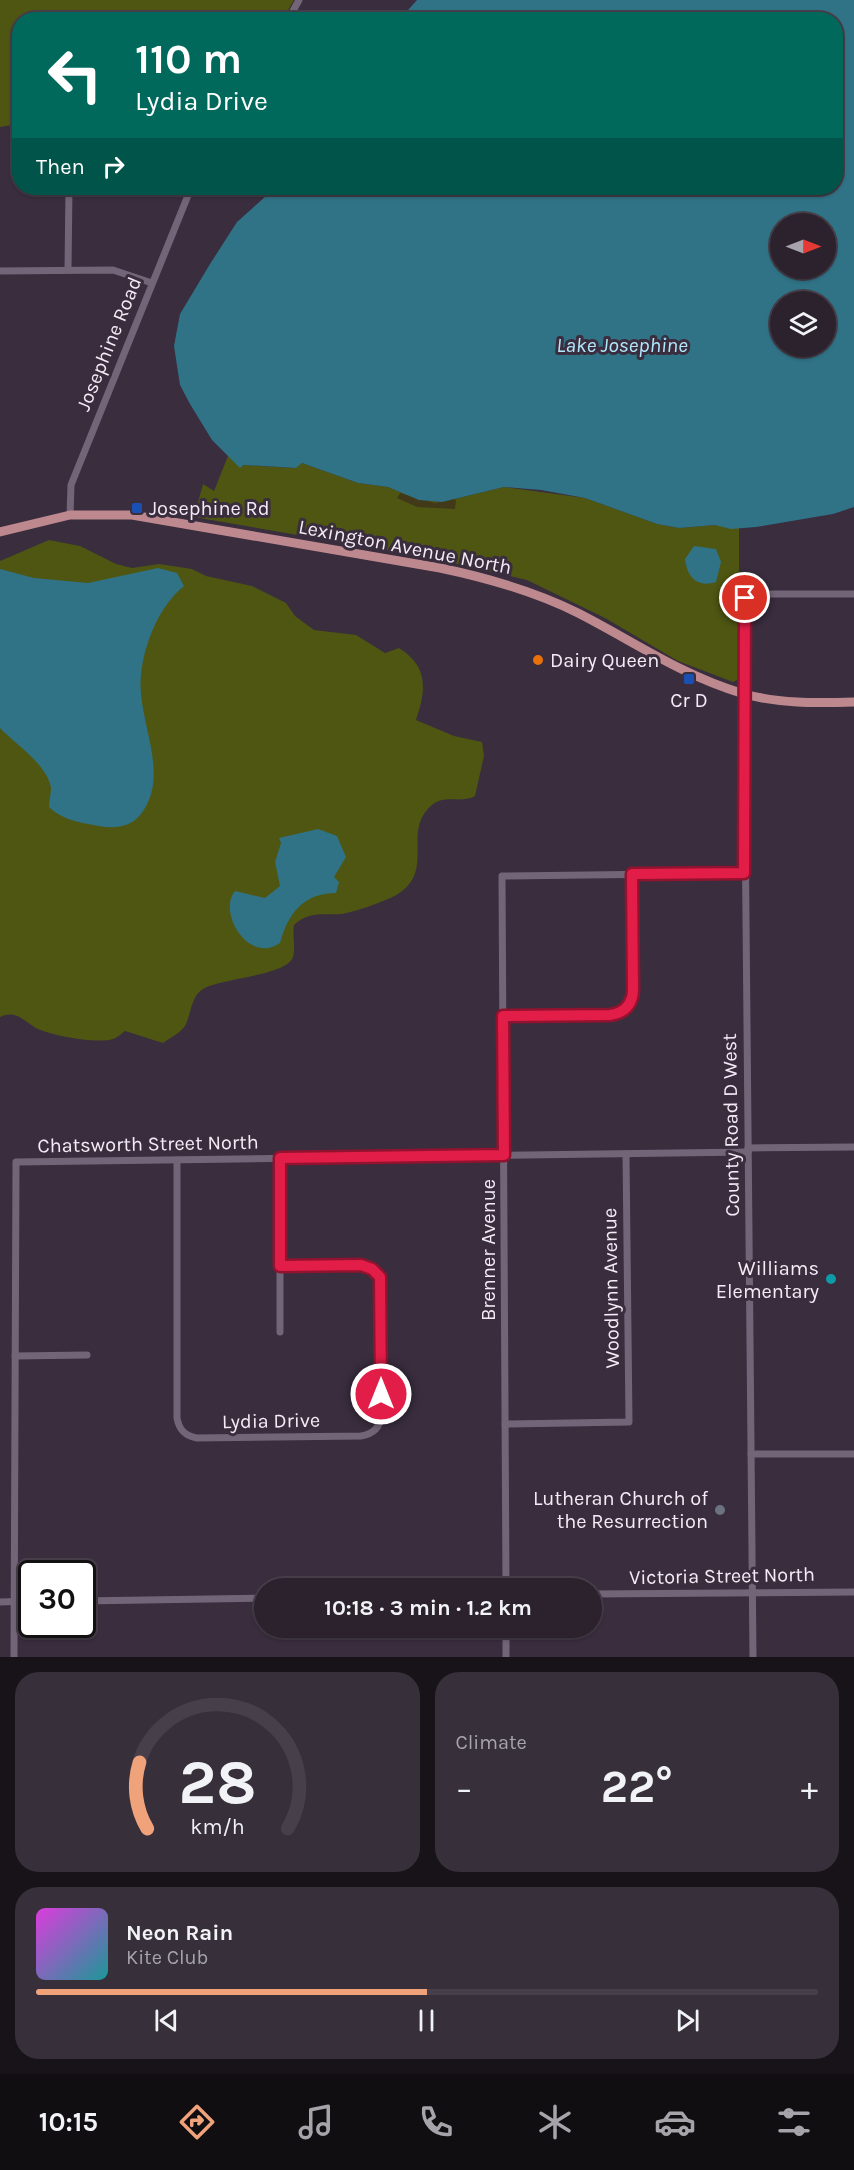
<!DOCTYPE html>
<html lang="en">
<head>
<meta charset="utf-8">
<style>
	:root { --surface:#2b222e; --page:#372f3a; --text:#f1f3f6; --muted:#a6a4aa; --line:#473f4a; --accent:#f0a27a }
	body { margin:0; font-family:Karla,sans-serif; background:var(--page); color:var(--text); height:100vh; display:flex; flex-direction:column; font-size:22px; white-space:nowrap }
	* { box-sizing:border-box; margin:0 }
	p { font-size:20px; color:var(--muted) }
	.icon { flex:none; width:33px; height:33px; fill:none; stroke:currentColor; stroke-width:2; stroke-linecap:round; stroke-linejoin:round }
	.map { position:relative; height:1657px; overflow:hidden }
	.side { display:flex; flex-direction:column; gap:15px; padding:15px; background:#181319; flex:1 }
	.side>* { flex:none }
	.top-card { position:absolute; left:12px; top:12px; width:831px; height:183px; border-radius:24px; box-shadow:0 2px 4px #0004,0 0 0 2px var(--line); background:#00695c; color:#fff; overflow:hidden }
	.needle { width:39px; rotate:90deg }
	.tools { position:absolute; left:770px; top:213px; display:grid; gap:12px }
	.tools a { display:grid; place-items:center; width:66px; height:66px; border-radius:50%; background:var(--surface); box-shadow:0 2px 4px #0004,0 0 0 2px var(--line); font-size:30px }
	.speed { position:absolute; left:18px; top:1560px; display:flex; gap:12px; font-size:30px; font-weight:700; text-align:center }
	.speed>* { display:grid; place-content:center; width:78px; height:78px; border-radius:50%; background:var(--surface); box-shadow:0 2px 4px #0004,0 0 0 2px var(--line); line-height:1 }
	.speed .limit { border:3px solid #111; border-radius:9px; background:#fff; color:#111 }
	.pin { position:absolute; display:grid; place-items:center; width:51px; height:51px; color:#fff; margin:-26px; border:3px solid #fff; border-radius:50%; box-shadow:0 2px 6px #0007 }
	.me { position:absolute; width:66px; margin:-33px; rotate:0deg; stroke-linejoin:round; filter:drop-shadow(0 0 4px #0008) }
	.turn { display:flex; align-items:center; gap:21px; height:126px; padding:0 24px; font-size:27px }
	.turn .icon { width:78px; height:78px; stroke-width:2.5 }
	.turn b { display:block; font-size:42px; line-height:51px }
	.then { display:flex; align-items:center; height:57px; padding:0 24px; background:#0003; gap:12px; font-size:22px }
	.big { font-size:45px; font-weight:700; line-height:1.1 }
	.side .card { flex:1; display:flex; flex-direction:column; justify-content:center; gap:9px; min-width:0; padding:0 21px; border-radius:24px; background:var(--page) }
	.side .dial { align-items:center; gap:0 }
	.dial svg { height:156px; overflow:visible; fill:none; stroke:var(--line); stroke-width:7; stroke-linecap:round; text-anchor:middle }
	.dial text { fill:var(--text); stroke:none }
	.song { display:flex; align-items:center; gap:18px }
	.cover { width:72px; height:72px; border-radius:9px; background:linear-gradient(135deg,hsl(300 70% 55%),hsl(180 70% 35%)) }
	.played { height:6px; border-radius:3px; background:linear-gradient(90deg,var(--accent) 50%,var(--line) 50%) }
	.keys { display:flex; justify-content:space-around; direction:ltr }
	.heat { display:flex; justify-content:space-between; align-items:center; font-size:33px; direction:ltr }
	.side .tiles { flex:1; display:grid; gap:15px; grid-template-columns:1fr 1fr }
	.card:last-child { grid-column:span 2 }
	.trip { position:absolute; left:254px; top:1578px; width:348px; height:60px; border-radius:30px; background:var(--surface); box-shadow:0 2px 4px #0004,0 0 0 2px var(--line); font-weight:700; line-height:60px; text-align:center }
	.tabs { display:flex; height:96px; justify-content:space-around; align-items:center; background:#110e12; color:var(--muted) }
	.tabs .icon { width:42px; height:42px }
	.tabs .current { color:var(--accent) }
	.tabs b { font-size:27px; color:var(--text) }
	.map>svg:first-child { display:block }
	.green { fill:#4e5612 }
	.sand { fill:#423919 }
	.water { fill:#307387; fill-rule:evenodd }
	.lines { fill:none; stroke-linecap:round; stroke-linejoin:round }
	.minor { stroke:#736578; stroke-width:7 }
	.major { stroke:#be898e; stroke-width:9 }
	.route-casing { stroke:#92132f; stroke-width:15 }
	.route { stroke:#e11d48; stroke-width:10 }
	.transit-dot { fill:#1a4fb4; stroke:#392d3e; stroke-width:2 }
	.food-dot { fill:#e8710a; stroke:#392d3e; stroke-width:2 }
	.culture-dot { fill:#0f9aa8; stroke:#392d3e; stroke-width:2 }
	.worship-dot { fill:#6b7280; stroke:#392d3e; stroke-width:2 }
	.labels { text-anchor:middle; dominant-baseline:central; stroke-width:6; stroke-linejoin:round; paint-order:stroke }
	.street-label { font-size:20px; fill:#f3ebf6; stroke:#392d3e }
	.poi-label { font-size:20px; fill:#f3ebf6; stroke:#392d3e; text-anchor:start }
	.water-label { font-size:21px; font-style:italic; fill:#b1e8fb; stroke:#392d3e }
</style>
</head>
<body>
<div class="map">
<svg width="854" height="1657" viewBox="0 0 854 1657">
	<rect width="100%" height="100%" fill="#392d3e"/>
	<!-- green -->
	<g class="green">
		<path d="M0 0H294L283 19 20 20 19 124 0 127Z"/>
		<path d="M228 456 242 465 295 468 302 463 358 483 388 487 419 500 442 502 504 487 585 498 657 524 679 528 715 525 739 528V679L733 682 678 661 605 618 527 580 441 560 194 517 203 484 214 491Z"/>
		<path d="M49 540 80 546 116 564 132 568 159 564 192 569 206 576 252 586 286 603 295 616 314 630 356 635 385 653 399 648C429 667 426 690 416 720L454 736 482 742 484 756 475 796C461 804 445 794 432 805 401 831 436 870 398 894 389 900 352 913 341 914 323 915 308 911 294 925 292 935 296 948 293 957 287 976 221 978 203 989 191 996 191 1015 185 1026 180 1033 170 1038 163 1043L125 1031C122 1033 117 1038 113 1039 97 1044 53 1036 38 1029 24 1022 17 1009 0 1017V561Z"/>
	</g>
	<!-- sand -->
	<path class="sand" d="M400 493 435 503 453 499 456 500 455 509 417 507 397 498Z"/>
	<!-- water -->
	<g class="water">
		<path d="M417 0H854V507L833 514 756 527 731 529 715 525 679 528 657 524 585 498 541 490 504 487 442 502 419 500 388 487 358 483 302 463 296 468 243 465 240 468 212 440 190 404 180 385 174 346 180 314 210 264 237 222 275 188H836V20L400 19ZM780 224H825V268H780ZM780 302H825V346H780Z"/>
		<path d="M694 546 716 549 721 562 716 582C697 588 687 577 685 559Z"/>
		<path d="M158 568 177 573 184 586C159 606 144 644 141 675 136 720 172 773 141 814 131 827 115 829 99 826 82 823 62 820 49 807 49 801 51 794 51 788 47 764 16 745 0 728V569L34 578 88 583Z"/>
		<path d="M318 829 337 836 346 857 334 877 339 882 336 893C303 893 288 914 280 943 249 965 217 912 235 891L265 898 280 886 275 862 281 843 279 838Z"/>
	</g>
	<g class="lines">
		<!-- minor -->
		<g class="minor">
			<path d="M288 20 299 0"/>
			<path d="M68 270 69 188"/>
			<path d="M0 271 113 270 152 283"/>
			<path d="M70 515 71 485 191 188"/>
			<path d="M503 1016 610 1015 627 1008 633 991 632 874"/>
			<path d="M748 1148 854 1147"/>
			<path d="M280 1158V1332"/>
			<path d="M177 1160V1418C179 1430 185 1436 197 1438L361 1436C373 1434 380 1428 381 1416L380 1277 372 1269 361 1265 280 1266"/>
			<path d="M15 1356 87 1355"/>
			<path d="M505 1424 629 1422 626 1154"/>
			<path d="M751 1454H854"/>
			<path d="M506 1588 502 876 744 873"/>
			<path d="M591 1594 854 1592"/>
			<path d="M82 1601 264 1598"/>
			<path d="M0 1602 32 1601"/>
			<path d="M14 1657 16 1162 748 1152"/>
			<path d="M506 1657V1628"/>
			<path d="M753 1657 743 602 748 594H854"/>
		</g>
		<!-- major -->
		<path class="major" d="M0 532 70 515H132L440 568C488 578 534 591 578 613 633 641 681 675 741 693 777 704 817 703 854 702"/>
	</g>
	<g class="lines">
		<defs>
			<path id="route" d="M381 1394 380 1277 372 1269 361 1265 280 1266V1158L504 1155 503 1016 610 1015C624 1013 632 1005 633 991L632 874 744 873 745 598"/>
		</defs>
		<!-- route casing -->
		<use href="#route" class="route-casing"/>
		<!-- route -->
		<use href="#route" class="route"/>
	</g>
	<!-- markers -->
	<g class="transit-dot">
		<rect x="131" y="502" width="12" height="12" rx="3"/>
		<rect x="683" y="673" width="12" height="12" rx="3"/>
	</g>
	<circle class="food-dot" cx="538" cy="660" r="6"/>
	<circle class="culture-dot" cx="831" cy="1279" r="6"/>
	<circle class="worship-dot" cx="720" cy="1510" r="6"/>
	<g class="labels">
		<!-- street labels -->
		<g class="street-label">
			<text transform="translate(109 344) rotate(-68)">Josephine Road</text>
			<text transform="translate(405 547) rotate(11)">Lexington Avenue North</text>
			<text transform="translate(731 1125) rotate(-91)">County Road D West</text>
			<text transform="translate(148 1144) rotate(-1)">Chatsworth Street North</text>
			<text transform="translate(488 1250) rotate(-90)">Brenner Avenue</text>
			<text transform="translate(611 1288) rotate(-91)">Woodlynn Avenue</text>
			<text transform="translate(271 1421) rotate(-1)">Lydia Drive</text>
			<text transform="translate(722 1576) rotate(-1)">Victoria Street North</text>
		</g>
		<!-- poi labels -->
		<g class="poi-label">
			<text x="149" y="508">Josephine Rd</text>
			<text x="550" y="660">Dairy Queen</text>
			<text x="689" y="700" text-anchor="middle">Cr D</text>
			<text x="819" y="1268" text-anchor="end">Williams<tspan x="819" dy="23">Elementary</tspan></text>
			<text x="708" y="1498" text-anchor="end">Lutheran Church of<tspan x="708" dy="23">the Resurrection</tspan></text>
		</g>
		<!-- water labels -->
		<g class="water-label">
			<text x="622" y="345">Lake Josephine</text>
		</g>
	</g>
</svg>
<div class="tools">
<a><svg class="needle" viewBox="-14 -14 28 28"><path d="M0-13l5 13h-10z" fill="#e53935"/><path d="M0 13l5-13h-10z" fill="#a6a4aa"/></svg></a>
<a><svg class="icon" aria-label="layers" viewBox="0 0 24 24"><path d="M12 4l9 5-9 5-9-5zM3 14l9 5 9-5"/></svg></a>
</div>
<div class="speed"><div class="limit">30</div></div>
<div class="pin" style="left:745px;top:598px;background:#d93025"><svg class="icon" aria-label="arrive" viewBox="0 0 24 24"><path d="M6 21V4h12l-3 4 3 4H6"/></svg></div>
<svg class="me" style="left:381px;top:1394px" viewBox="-20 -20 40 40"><circle r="17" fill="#e11d48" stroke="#fff" stroke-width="3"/><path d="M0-11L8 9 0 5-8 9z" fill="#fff"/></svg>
<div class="trip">10:18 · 3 min · 1.2 km</div>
<div class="top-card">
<div class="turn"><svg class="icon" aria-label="left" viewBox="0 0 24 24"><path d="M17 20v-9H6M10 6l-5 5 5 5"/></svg><div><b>110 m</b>Lydia Drive</div></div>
<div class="then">Then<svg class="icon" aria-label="right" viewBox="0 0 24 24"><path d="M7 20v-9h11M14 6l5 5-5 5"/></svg></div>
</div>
</div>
<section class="side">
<div class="tiles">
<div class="card dial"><svg viewBox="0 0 100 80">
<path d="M14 69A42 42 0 1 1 86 69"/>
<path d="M14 69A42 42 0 0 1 10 35" stroke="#f0a27a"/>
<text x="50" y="56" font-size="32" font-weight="700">28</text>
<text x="50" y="72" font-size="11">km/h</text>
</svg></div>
<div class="card"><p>Climate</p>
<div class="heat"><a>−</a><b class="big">22°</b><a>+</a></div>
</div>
<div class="card">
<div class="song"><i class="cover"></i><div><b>Neon Rain</b><p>Kite Club</p></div></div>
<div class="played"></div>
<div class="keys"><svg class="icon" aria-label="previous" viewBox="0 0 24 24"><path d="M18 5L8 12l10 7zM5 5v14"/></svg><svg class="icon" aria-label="pause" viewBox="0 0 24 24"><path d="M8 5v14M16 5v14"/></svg><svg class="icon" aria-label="next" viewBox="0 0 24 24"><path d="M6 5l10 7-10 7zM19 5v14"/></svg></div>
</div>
</div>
</section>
<nav class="tabs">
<b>10:15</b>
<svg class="icon current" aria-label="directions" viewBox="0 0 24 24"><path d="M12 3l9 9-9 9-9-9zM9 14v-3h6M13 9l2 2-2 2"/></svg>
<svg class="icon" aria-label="music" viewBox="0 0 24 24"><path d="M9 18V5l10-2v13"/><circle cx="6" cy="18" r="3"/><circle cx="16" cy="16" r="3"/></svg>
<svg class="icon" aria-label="phone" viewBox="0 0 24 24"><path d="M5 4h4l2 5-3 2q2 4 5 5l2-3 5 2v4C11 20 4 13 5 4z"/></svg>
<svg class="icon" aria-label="climate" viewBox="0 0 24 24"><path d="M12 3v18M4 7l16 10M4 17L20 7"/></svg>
<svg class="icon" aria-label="car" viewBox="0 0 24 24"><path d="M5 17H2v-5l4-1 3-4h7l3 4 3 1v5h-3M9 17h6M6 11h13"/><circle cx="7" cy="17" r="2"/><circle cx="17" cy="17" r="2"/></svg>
<svg class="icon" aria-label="filters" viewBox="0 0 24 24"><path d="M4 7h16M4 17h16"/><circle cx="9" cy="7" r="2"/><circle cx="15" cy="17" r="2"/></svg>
</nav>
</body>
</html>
